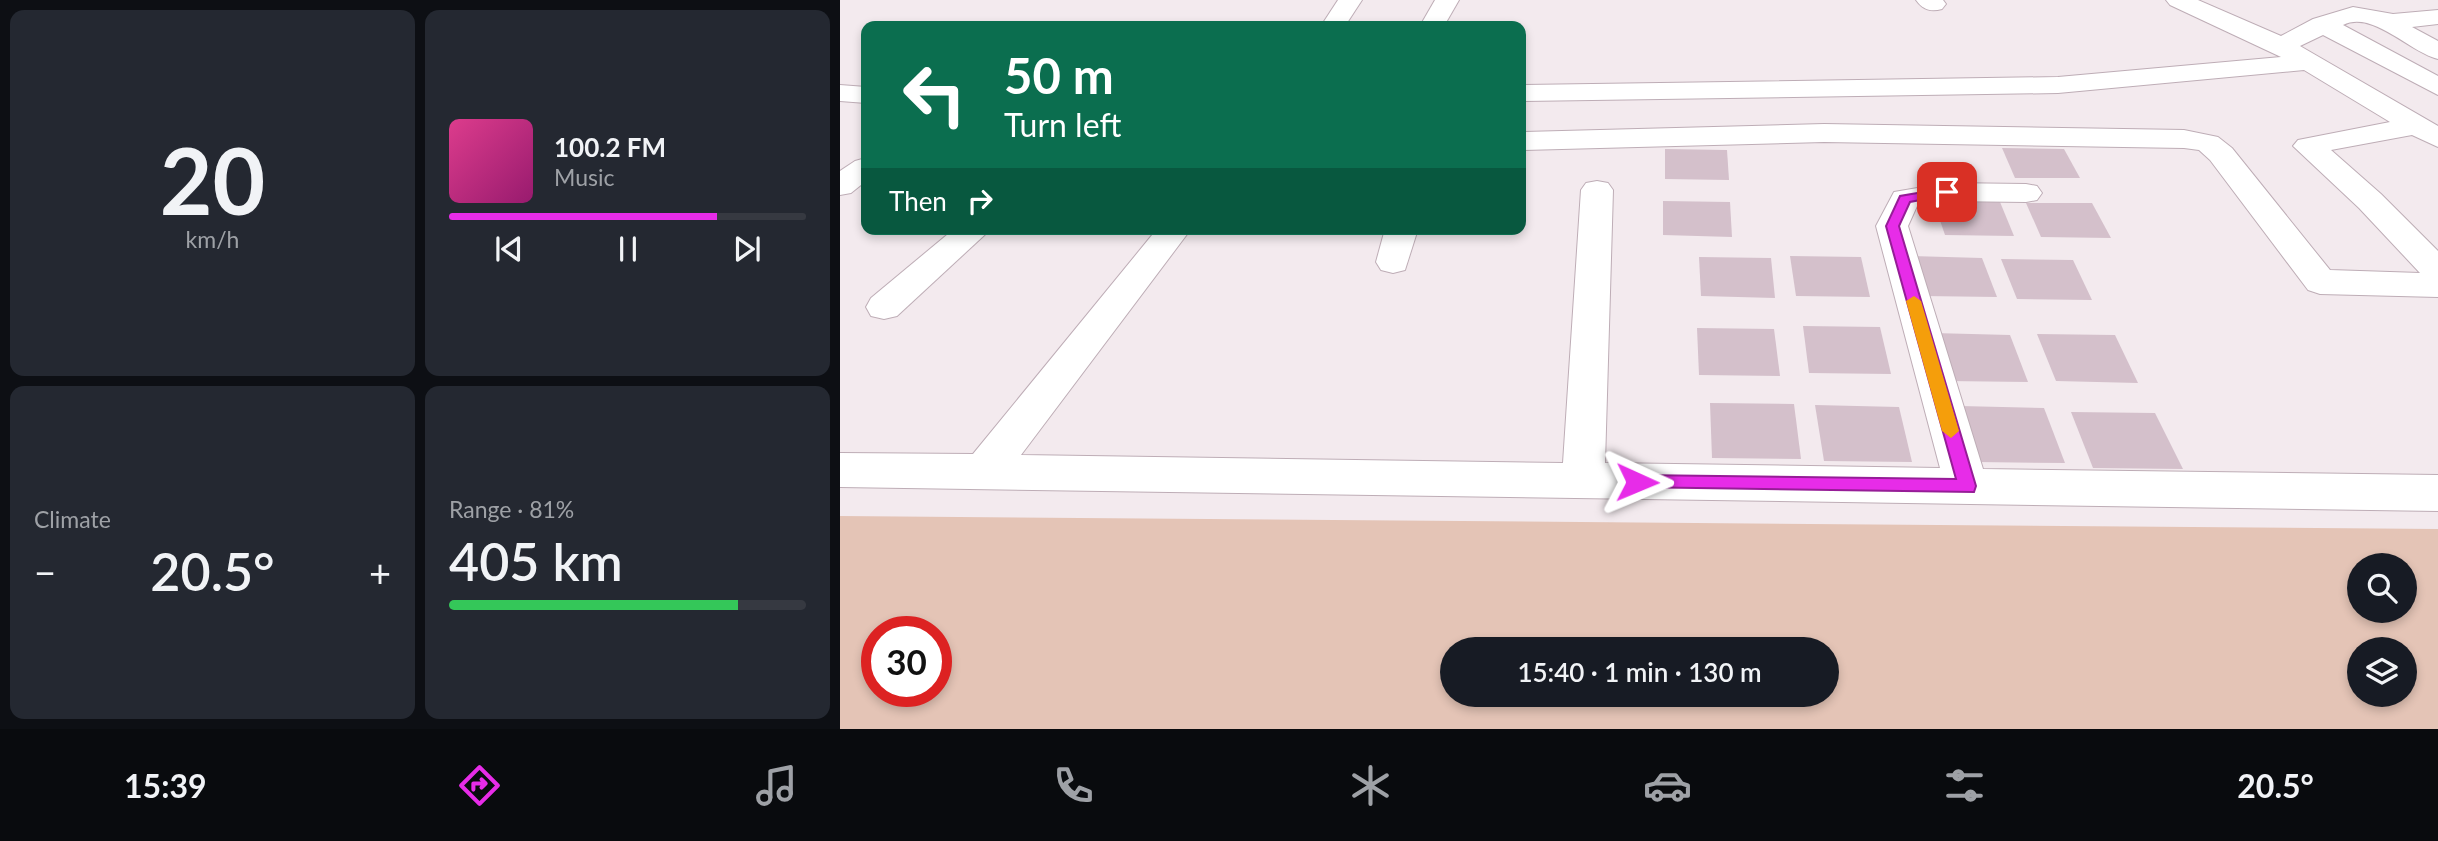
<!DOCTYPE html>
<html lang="en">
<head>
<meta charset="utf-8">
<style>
	:root { --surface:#171b24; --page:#242831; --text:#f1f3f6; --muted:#9ea1a6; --line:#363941; --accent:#e72ce8 }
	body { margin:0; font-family:Lato,sans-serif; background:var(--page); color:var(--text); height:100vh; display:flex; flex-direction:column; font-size:26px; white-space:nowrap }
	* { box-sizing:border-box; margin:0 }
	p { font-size:23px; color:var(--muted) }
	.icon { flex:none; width:38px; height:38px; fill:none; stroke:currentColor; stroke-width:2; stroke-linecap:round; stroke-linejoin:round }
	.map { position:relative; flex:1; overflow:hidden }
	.drawer { display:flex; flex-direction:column; gap:10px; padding:10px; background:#0d0f14; width:840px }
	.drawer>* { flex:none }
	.guide { position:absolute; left:21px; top:21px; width:665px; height:214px; border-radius:14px; box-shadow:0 4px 10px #0003; background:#0b6e4f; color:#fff; overflow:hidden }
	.tools { position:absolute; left:1507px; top:553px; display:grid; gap:14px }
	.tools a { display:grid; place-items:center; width:70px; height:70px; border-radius:50%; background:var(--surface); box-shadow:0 4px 10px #0003; font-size:35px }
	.speed { position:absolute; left:21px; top:616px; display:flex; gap:14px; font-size:35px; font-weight:700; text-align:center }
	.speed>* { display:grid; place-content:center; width:91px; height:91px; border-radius:50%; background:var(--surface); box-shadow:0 4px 10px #0003; line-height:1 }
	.speed .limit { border:10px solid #d22; background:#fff; color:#111 }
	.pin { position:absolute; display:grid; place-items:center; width:60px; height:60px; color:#fff; margin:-30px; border-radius:14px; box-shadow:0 4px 10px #0006 }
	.me { position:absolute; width:77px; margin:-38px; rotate:91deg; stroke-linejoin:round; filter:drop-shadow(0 0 5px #0008) }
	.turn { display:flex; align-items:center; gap:24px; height:147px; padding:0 28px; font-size:32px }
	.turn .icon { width:91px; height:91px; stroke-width:2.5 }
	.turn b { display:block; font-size:49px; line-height:60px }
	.then { display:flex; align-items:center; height:66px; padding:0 28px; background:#0003; gap:14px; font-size:26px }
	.big { font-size:52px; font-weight:600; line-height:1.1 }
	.drawer .tile { flex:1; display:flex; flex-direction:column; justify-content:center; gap:10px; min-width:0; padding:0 24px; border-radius:14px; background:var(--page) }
	.drawer .dial { align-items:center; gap:0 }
	.dial b { font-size:91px; line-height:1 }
	.song { display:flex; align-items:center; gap:21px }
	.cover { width:84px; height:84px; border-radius:10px; background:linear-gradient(135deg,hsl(330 70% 55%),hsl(320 70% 35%)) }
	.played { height:7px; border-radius:4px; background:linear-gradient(90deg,var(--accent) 75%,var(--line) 75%) }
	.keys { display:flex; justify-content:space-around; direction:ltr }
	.heat { display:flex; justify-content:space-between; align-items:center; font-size:38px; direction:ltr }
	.charge { height:10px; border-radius:5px; background:linear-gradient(90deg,#34c759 81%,var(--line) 0) }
	.drawer .tiles { flex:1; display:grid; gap:10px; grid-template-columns:repeat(2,1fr) }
	.trip { position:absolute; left:600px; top:637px; width:399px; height:70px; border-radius:35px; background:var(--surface); box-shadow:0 4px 10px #0003; font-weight:600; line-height:70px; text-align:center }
	.menu { display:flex; height:112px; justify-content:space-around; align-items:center; background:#090b0e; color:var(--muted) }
	.menu .icon { width:49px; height:49px }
	.menu .selected { color:var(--accent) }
	.menu b { font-size:32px; color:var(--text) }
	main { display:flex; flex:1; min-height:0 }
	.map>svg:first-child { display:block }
	.green { fill:#e4c4b6; fill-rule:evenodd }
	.building { fill:#d4c0cb }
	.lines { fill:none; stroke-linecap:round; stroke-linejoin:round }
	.minor-casing { stroke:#beadb6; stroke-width:2 }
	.minor { fill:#fff; fill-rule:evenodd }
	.route { fill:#e72ce8; stroke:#961d97; stroke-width:2 }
	.slow { fill:#f59e0b }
</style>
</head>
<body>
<main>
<section class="drawer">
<div class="tiles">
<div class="tile dial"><b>20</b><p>km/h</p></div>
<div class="tile">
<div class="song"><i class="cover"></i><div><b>100.2 FM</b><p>Music</p></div></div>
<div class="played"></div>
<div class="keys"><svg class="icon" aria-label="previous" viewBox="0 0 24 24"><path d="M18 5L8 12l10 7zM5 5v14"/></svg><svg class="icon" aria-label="pause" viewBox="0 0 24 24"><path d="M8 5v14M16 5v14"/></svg><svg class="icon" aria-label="next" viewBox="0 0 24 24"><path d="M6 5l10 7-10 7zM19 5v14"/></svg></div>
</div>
<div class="tile"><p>Climate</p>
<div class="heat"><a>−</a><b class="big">20.5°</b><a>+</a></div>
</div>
<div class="tile"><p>Range · 81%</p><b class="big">405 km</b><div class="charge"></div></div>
</div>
</section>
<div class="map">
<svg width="1598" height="729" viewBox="0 0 1598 729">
	<rect width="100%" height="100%" fill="#f3eaee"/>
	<!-- green -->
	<path class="green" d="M0 516 1598 529V729H0ZM1519 565H1564V611H1519ZM37 632H96V691H37ZM612 649H987V695H612ZM1519 649H1564V695H1519Z"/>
	<!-- building -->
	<g class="building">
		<path d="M1162 148 1224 149 1240 178H1175Z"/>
		<path d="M825 149 887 150 889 180 825 179Z"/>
		<path d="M1093 200 1160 202 1174 236 1105 235Z"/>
		<path d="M823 201 890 202 892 237 823 235Z"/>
		<path d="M1186 203H1252L1271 238 1201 237Z"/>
		<path d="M950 256 1021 257 1030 297 956 296Z"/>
		<path d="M1071 256 1142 258 1157 297 1082 296Z"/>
		<path d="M859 257 931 258 935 298 861 296Z"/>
		<path d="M1161 259 1233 260 1252 300 1177 299Z"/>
		<path d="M963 326 1040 327 1051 374 969 373Z"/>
		<path d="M857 328 934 329 940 376 859 375Z"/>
		<path d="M1093 333 1170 335 1188 382 1106 381Z"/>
		<path d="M1197 334 1275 335 1298 383 1216 381Z"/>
		<path d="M870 403 954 404 961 459 872 458Z"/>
		<path d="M975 405 1059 407 1072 462 984 461Z"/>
		<path d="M1120 406 1204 408 1225 463 1136 462Z"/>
		<path d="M1231 412 1315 413 1343 469 1253 468Z"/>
	</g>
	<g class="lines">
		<defs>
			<g id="minor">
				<path d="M498 0H522L505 26H481Z"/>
				<path d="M595 0H619L604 26H580Z"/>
				<path d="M1076 0H1103L1106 4 1102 9C1091 12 1083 10 1076 0Z"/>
				<path d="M1326 0H1358L1441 36 1473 19 1513 7 1553 14 1598 10V24L1572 27 1598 41V59C1569 52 1533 10 1503 25L1598 76V95L1483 35 1460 46 1598 126V147L1572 135 1491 150 1541 194 1598 251V297L1480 294 1468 290 1370 160 1359 150 1344 148 984 142 681 150V132L984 124 1344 130 1378 137 1392 148 1490 270 1580 273 1519 208 1453 146 1458 140 1550 122 1464 70 1218 93 681 101V85L1218 77 1441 57 1330 5Z"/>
				<path d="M0 85 26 87V103L0 101Z"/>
				<path d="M26 158V181L11 193 0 195V171L15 161Z"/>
				<path d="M757 181 768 183 773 190 765 463 1100 468 1036 226 1054 192 1107 183 1186 184 1197 186 1202 193 1197 200 1186 202 1107 201 1077 206 1068 226 1143 469 1598 475V511L0 487V453L133 454 317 229H351L181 455 723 463 741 190 746 183Z"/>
				<path d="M114 229H151L57 316 44 319 31 316 26 307 31 298Z"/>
				<path d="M545 229H578L565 270 553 273 541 270 536 262Z"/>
			</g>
		</defs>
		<!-- minor casing -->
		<use href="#minor" class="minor-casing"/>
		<!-- minor -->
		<use href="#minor" class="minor"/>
	</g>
	<!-- route -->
	<path class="route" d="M1107 188 1114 192 1112 194 1070 202 1059 226 1136 486 1134 492 791 487 788 482 797 475 1116 479 1046 226 1060 196Z"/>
	<!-- slow -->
	<path class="slow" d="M1074 296 1081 301 1119 431 1111 438 1102 431 1066 301Z"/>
</svg>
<div class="tools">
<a><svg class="icon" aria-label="search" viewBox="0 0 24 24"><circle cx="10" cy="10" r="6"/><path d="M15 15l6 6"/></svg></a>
<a><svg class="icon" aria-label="layers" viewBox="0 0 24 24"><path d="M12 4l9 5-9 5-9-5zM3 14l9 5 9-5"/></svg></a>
</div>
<div class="speed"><div class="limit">30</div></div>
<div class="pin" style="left:1107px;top:192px;background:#d93025"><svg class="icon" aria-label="arrive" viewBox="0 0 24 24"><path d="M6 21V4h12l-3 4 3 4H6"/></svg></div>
<svg class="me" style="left:797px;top:482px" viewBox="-20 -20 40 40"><path d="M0-17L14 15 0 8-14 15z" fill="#e72ce8" stroke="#fff" stroke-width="4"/></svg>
<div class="trip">15:40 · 1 min · 130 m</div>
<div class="guide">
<div class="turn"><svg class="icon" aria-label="left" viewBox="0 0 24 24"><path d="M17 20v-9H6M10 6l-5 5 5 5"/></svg><div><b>50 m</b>Turn left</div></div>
<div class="then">Then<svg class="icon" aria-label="right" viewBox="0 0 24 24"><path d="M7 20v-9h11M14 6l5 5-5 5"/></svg></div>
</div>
</div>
</main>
<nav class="menu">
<b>15:39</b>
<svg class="icon selected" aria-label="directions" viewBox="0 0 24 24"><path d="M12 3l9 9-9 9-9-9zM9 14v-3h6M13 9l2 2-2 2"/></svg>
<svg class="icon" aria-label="music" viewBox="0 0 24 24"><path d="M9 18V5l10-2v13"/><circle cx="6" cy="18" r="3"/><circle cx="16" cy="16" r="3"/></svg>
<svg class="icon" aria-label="phone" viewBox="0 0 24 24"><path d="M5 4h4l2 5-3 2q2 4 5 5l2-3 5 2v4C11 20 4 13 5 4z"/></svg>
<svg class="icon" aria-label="climate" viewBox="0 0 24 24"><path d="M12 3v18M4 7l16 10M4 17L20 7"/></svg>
<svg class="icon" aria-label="car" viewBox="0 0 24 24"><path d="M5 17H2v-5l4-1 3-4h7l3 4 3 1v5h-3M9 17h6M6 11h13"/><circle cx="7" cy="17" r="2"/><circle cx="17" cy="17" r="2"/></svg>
<svg class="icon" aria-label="filters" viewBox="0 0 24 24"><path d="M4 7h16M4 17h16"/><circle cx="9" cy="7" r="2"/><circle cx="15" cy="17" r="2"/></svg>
<b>20.5°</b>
</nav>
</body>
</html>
